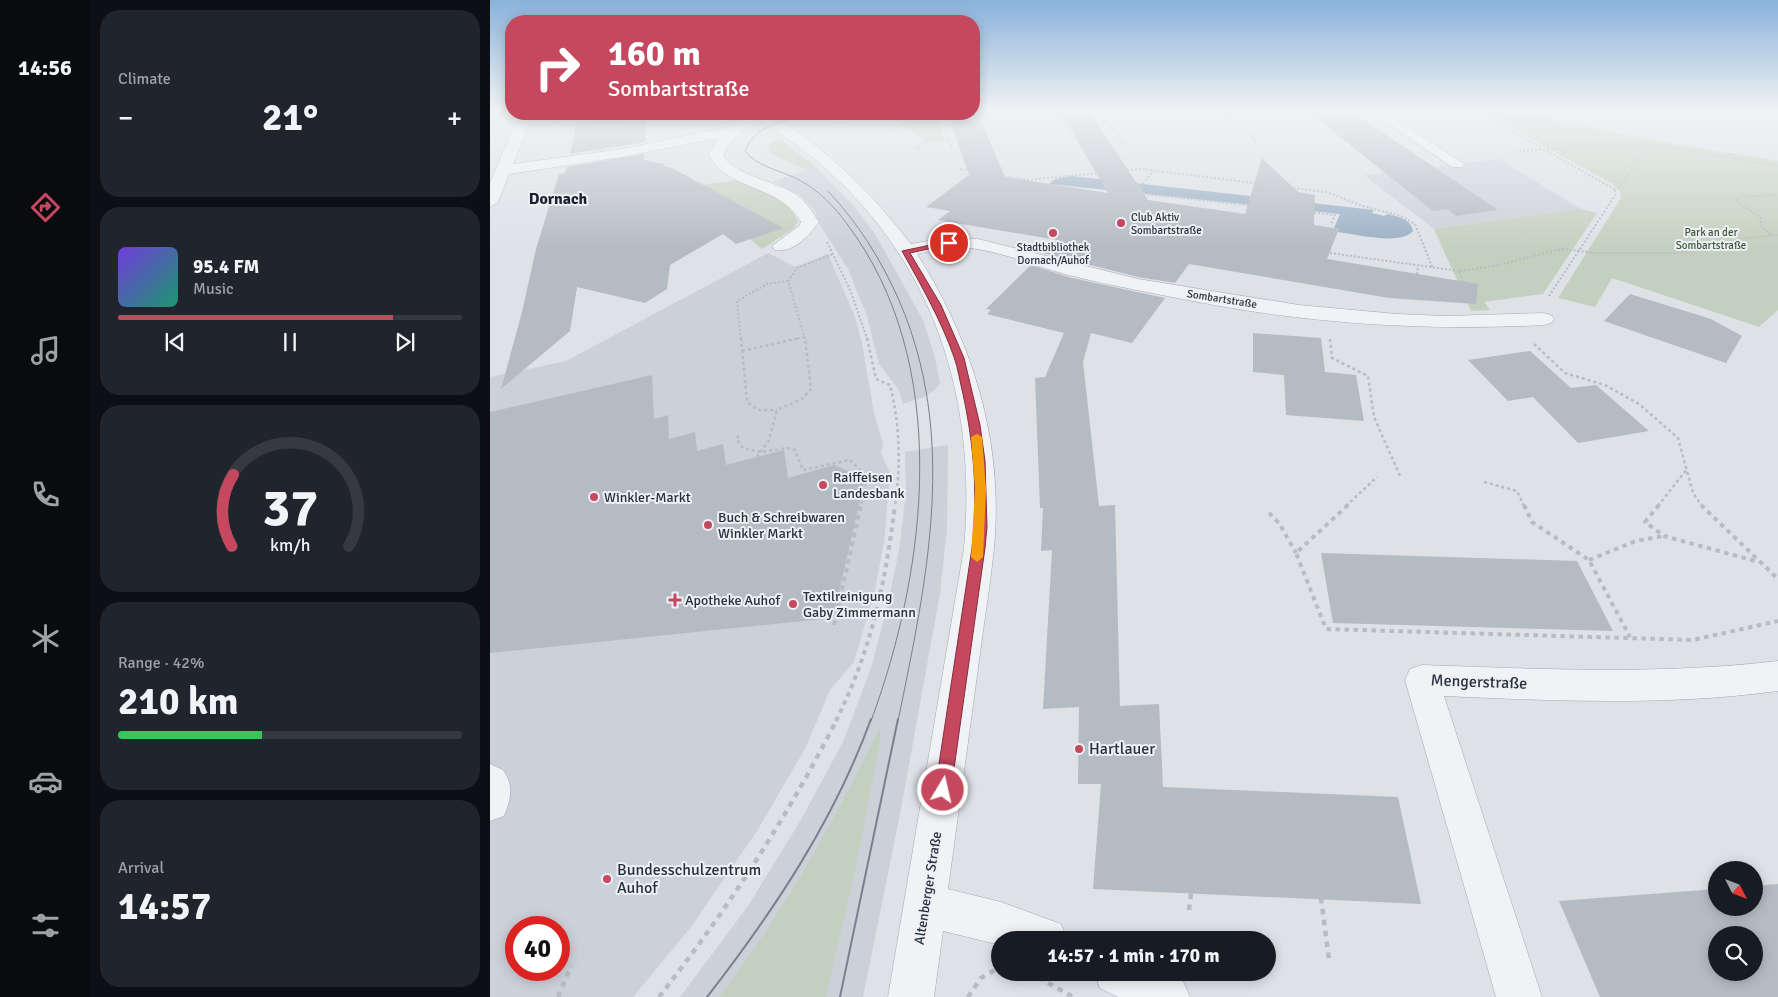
<!DOCTYPE html>
<html lang="en">
<head>
<meta charset="utf-8">
<style>
	:root { --surface:#171b24; --page:#20242c; --text:#f1f3f6; --muted:#9ea1a6; --line:#363941; --accent:#c6485e }
	body { margin:0; font-family:Signika,sans-serif; background:var(--page); color:var(--text); height:100vh; display:flex; flex-direction:column; font-size:19px; white-space:nowrap }
	* { box-sizing:border-box; margin:0 }
	p { font-size:16px; color:var(--muted) }
	.icon { flex:none; width:28px; height:28px; fill:none; stroke:currentColor; stroke-width:2; stroke-linecap:round; stroke-linejoin:round }
	.map { position:relative; flex:1; overflow:hidden }
	.sheet { display:flex; flex-direction:column; gap:10px; padding:10px; background:#0d0f14; width:400px }
	.sheet>* { flex:none }
	.banner { position:absolute; left:15px; top:15px; width:475px; height:105px; border-radius:20px; box-shadow:0 2px 12px #0003; background:#c6485e; color:#fff; overflow:hidden }
	.needle { width:32px; rotate:132deg }
	.buttons { position:absolute; left:1218px; top:861px; display:grid; gap:10px }
	.buttons a { display:grid; place-items:center; width:55px; height:55px; border-radius:50%; background:var(--surface); box-shadow:0 2px 12px #0003; font-size:25px }
	.speed { position:absolute; left:15px; top:916px; display:flex; gap:10px; font-size:25px; font-weight:700; text-align:center }
	.speed>* { display:grid; place-content:center; width:65px; height:65px; border-radius:50%; background:var(--surface); box-shadow:0 2px 12px #0003; line-height:1 }
	.speed .limit { border:8px solid #d22; background:#fff; color:#111 }
	.pin { position:absolute; display:grid; place-items:center; width:42px; height:42px; color:#fff; margin:-21px; border:2px solid #fff; border-radius:50%; box-shadow:0 1px 5px #0007 }
	.me { position:absolute; width:55px; margin:-28px; rotate:9deg; stroke-linejoin:round; filter:drop-shadow(0 0 4px #0008) }
	.turn { display:flex; align-items:center; gap:18px; height:105px; padding:0 20px; font-size:22px }
	.turn .icon { width:65px; height:65px; stroke-width:2.5 }
	.turn b { display:block; font-size:35px; line-height:42px }
	.big { font-size:38px; font-weight:700; line-height:1.1 }
	.sheet .widget { flex:1; display:flex; flex-direction:column; justify-content:center; gap:8px; min-width:0; padding:0 18px; border-radius:20px; background:var(--page) }
	.sheet .dial { align-items:center; gap:0 }
	.dial svg { height:130px; overflow:visible; fill:none; stroke:var(--line); stroke-width:7; stroke-linecap:round; text-anchor:middle }
	.dial text { fill:var(--text); stroke:none }
	.song { display:flex; align-items:center; gap:15px }
	.cover { width:60px; height:60px; border-radius:8px; background:linear-gradient(135deg,hsl(260 70% 55%),hsl(160 70% 35%)) }
	.played { height:5px; border-radius:2px; background:linear-gradient(90deg,var(--accent) 80%,var(--line) 80%) }
	.keys { display:flex; justify-content:space-around; direction:ltr }
	.heat { display:flex; justify-content:space-between; align-items:center; font-size:28px; direction:ltr }
	.charge { height:8px; border-radius:4px; background:linear-gradient(90deg,#34c759 42%,var(--line) 0) }
	.trip { position:absolute; left:501px; top:931px; width:285px; height:50px; border-radius:25px; background:var(--surface); box-shadow:0 2px 12px #0003; font-weight:700; line-height:50px; text-align:center }
	main { display:flex; flex:1; min-height:0 }
	.tab-bar { display:flex; flex-direction:column; width:90px; justify-content:space-around; align-items:center; background:#090b0e; color:var(--muted) }
	.tab-bar .icon { width:35px; height:35px }
	.tab-bar .on { color:var(--accent) }
	.tab-bar b { font-size:22px; color:var(--text) }
	.map>svg:first-child { display:block }
	.built { fill:#ccd0d8; fill-rule:evenodd }
	.green { fill:#c4d0bf }
	.water { fill:#9ab0c5 }
	.building { fill:#b5bbc3; fill-rule:evenodd }
	.lines { fill:none; stroke-linecap:round; stroke-linejoin:round }
	.minor-casing { stroke:#a4a8b0; stroke-width:1 }
	.path-far3 { stroke:#b8bcc1; stroke-width:2; stroke-dasharray:2 2; stroke-linecap:butt }
	.path-far2 { stroke:#b8bcc1; stroke-width:2.5; stroke-dasharray:3 3; stroke-linecap:butt }
	.path-far1 { stroke:#b8bcc1; stroke-width:4; stroke-dasharray:4.5 4.5; stroke-linecap:butt }
	.path { stroke:#b8bcc1; stroke-width:4.5; stroke-dasharray:5.5 5.5; stroke-linecap:butt }
	.minor { fill:#f0f2f5; fill-rule:evenodd }
	.tram-far1 { stroke:#78818f; stroke-width:1 }
	.tram { stroke:#78818f; stroke-width:2 }
	.route { fill:#c6485e; stroke:#812f3d }
	.slow { fill:#f59e0b }
	.poi-dot { fill:#c6485e; stroke:#edf0f4; stroke-width:2 }
	.labels { text-anchor:middle; dominant-baseline:central; stroke-width:4; stroke-linejoin:round; paint-order:stroke }
	.far-poi-label { font-size:11px; fill:#28303c; stroke:#edf0f4; text-anchor:start }
	.far-park-label { font-size:11px; fill:#3d5736; stroke:#edf0f4 }
	.far-street-label { font-size:11px; fill:#28303c; stroke:#edf0f4 }
	.poi-label { font-size:14px; fill:#28303c; stroke:#edf0f4; text-anchor:start }
	.street-label { font-size:14px; fill:#28303c; stroke:#edf0f4 }
	.far-district-label { font-size:16px; font-weight:bold; fill:#1a212d; stroke:#edf0f4 }
	.near-street-label { font-size:16px; fill:#28303c; stroke:#edf0f4 }
	.near-poi-label { font-size:16px; fill:#28303c; stroke:#edf0f4; text-anchor:start }
</style>
</head>
<body>
<main>
<nav class="tab-bar">
<b>14:56</b>
<svg class="icon on" aria-label="directions" viewBox="0 0 24 24"><path d="M12 3l9 9-9 9-9-9zM9 14v-3h6M13 9l2 2-2 2"/></svg>
<svg class="icon" aria-label="music" viewBox="0 0 24 24"><path d="M9 18V5l10-2v13"/><circle cx="6" cy="18" r="3"/><circle cx="16" cy="16" r="3"/></svg>
<svg class="icon" aria-label="phone" viewBox="0 0 24 24"><path d="M5 4h4l2 5-3 2q2 4 5 5l2-3 5 2v4C11 20 4 13 5 4z"/></svg>
<svg class="icon" aria-label="climate" viewBox="0 0 24 24"><path d="M12 3v18M4 7l16 10M4 17L20 7"/></svg>
<svg class="icon" aria-label="car" viewBox="0 0 24 24"><path d="M5 17H2v-5l4-1 3-4h7l3 4 3 1v5h-3M9 17h6M6 11h13"/><circle cx="7" cy="17" r="2"/><circle cx="17" cy="17" r="2"/></svg>
<svg class="icon" aria-label="filters" viewBox="0 0 24 24"><path d="M4 7h16M4 17h16"/><circle cx="9" cy="7" r="2"/><circle cx="15" cy="17" r="2"/></svg>
</nav>
<section class="sheet">
<div class="widget"><p>Climate</p>
<div class="heat"><a>−</a><b class="big">21°</b><a>+</a></div>
</div>
<div class="widget">
<div class="song"><i class="cover"></i><div><b>95.4 FM</b><p>Music</p></div></div>
<div class="played"></div>
<div class="keys"><svg class="icon" aria-label="previous" viewBox="0 0 24 24"><path d="M18 5L8 12l10 7zM5 5v14"/></svg><svg class="icon" aria-label="pause" viewBox="0 0 24 24"><path d="M8 5v14M16 5v14"/></svg><svg class="icon" aria-label="next" viewBox="0 0 24 24"><path d="M6 5l10 7-10 7zM19 5v14"/></svg></div>
</div>
<div class="widget dial"><svg viewBox="0 0 100 80">
<path d="M14 69A42 42 0 1 1 86 69"/>
<path d="M14 69A42 42 0 0 1 15 25" stroke="#c6485e"/>
<text x="50" y="56" font-size="32" font-weight="700">37</text>
<text x="50" y="72" font-size="11">km/h</text>
</svg></div>
<div class="widget"><p>Range · 42%</p><b class="big">210 km</b><div class="charge"></div></div>
<div class="widget"><p>Arrival</p><b class="big">14:57</b></div>
</section>
<div class="map">
<svg width="1288" height="997" viewBox="0 0 1288 997">
	<rect width="100%" height="100%" fill="#dee1e6"/>
	<!-- built -->
	<g class="built">
		<path d="M1009 159 1091 209 944 229 874 175Z"/>
		<path d="M325 166 364 206 385 234 433 320 444 354 450 383 445 390 434 397 413 404 409 390 389 364 377 316 358 269 329 223 325 211 310 195 283 182Z"/>
		<path d="M278 253 305 267 338 254 365 317 372 343 384 413 393 444 391 453 400 473 394 543 384 594 364 662 340 690 315 749 267 831 201 927 143 997H0V377L76 361ZM26 928H69V970H26Z"/>
		<path d="M458 445 457 528 450 593 411 809 373 997H190L258 906 312 818 353 742 381 668 397 608 409 550 416 493 415 452Z"/>
	</g>
	<!-- green -->
	<g class="green">
		<path d="M1016 110 1166 141 1288 161V310L1269 327 1122 278 1105 307 1068 298 1131 198 1130 191 1123 184 1011 122 1008 117Z"/>
		<path d="M395 114H447L448 116 411 124Z"/>
		<path d="M448 117 454 140 435 141 412 125Z"/>
		<path d="M290 139 325 166 315 169 280 153 278 144Z"/>
		<path d="M246 180C269 189 299 197 308 222L303 229 272 249 248 229 184 189Z"/>
		<path d="M1091 209 1107 213 1053 294 994 302 1000 310 981 311 944 229Z"/>
		<path d="M390 727V743L367 862 336 997H229C293 914 344 822 390 727Z"/>
	</g>
	<!-- water -->
	<path class="water" d="M582 176 884 210 882 213 894 216 898 214C909 217 921 219 923 231 911 246 865 234 848 232L849 229 844 228 850 214 559 184 565 179Z"/>
	<!-- building -->
	<g class="building">
		<path d="M569 110H598L658 200 755 214 772 158 808 192 825 195 824 225 849 229 837 259 988 284 986 304 899 298 699 264 685 283 648 277 553 253 567 240 448 220 460 211 436 207 479 175 458 114H488L515 177 618 193Z"/>
		<path d="M816 110H859L1008 210 966 216 957 209 943 211Z"/>
		<path d="M89 114H156L155 142 80 154Z"/>
		<path d="M154 154V160L175 164 174 166 182 168 293 228 246 244 233 234 180 265 177 289 155 303 87 287 80 331 11 389 32 312 46 249 69 174 75 173 77 167Z"/>
		<path d="M541 265 582 278 675 298 642 343 601 333 593 362 609 506 625 505 630 706 669 704 673 787 908 797 931 904 603 889 611 784H588L589 707 553 709 562 550 551 551 553 508H550L545 378 555 377 574 333 497 314 501 310 496 309Z"/>
		<path d="M1140 294 1221 319 1252 336 1236 363 1114 321Z"/>
		<path d="M763 333 831 338 835 372 866 375 874 421 796 415 794 375 763 372Z"/>
		<path d="M1040 351 1081 388 1106 385 1159 431 1088 443 1043 397 1018 401 978 360Z"/>
		<path d="M162 375 164 419 178 415 179 439 205 432 207 451 233 444 236 465 294 450 298 478 344 465 375 478 343 618 0 653V412Z"/>
		<path d="M831 553 1087 561 1123 631 843 623Z"/>
		<path d="M1288 884V997H1110L1069 901 1226 889V908H1264V886ZM1226 935H1264V972H1226Z"/>
	</g>
	<g class="lines">
		<defs>
			<g id="minor">
				<path d="M878 110H892L974 164 972 167H962Z"/>
				<path d="M33 114H47L38 126 23 164 132 149 224 130C238 131 249 121 263 116L262 114H293L292 117 285 118C340 151 382 194 421 244L455 238 488 239 648 279 809 305 907 314 956 316 1054 313 1061 315 1064 319 1061 323 1054 325C938 331 822 324 708 302 666 294 624 286 582 276 551 268 510 251 480 248 462 247 444 250 427 254 483 342 514 443 504 548 500 588 493 628 488 668 478 742 468 816 458 889L511 902 571 924 577 940H510V945L453 931 444 997H398L474 548C490 372 426 216 272 122 253 128 241 137 233 155 244 176 287 181 307 195 317 203 322 211 329 222 320 235 302 254 285 250L282 246 309 226 311 222C290 184 237 191 219 155L228 138 132 157 19 174 8 202 0 207V183L24 126Z"/>
				<path d="M351 114H373L371 117 346 123 339 119 341 116Z"/>
				<path d="M1288 661V691C1177 706 1066 701 954 696L1052 997H1006L915 680 920 669 932 665C1051 669 1169 675 1288 661Z"/>
				<path d="M0 764 13 770C24 785 21 799 14 816L0 821Z"/>
				<path d="M604 972H676L693 981 700 997H628L610 988Z"/>
			</g>
		</defs>
		<!-- minor casing -->
		<use href="#minor" class="minor-casing"/>
		<!-- path-far3 -->
		<g class="path-far3">
			<path d="M608 110 637 148"/>
			<path d="M732 110 766 141"/>
			<path d="M1012 110 1003 117 1005 122 1124 189"/>
			<path d="M1259 110 1288 114"/>
			<path d="M1000 113 1003 110"/>
			<path d="M450 114 462 149"/>
			<path d="M0 115 11 113"/>
			<path d="M163 115 173 114"/>
			<path d="M71 120 88 118"/>
			<path d="M62 122 71 121"/>
			<path d="M400 132 411 125 450 116"/>
			<path d="M68 133 163 120"/>
			<path d="M1157 144 1288 166"/>
			<path d="M425 149 437 142 459 140"/>
			<path d="M1029 151 1157 144 1130 187 1124 189"/>
			<path d="M470 169 536 180 651 169 836 192 873 206 911 216 925 224 943 269"/>
			<path d="M645 193 845 215 841 225"/>
			<path d="M645 193 663 171"/>
			<path d="M1281 234 1272 228 1270 217 1246 201 1249 197 1288 195"/>
			<path d="M337 242 361 292 377 339"/>
			<path d="M840 253 969 271"/>
			<path d="M927 274 928 266"/>
			<path d="M979 296 969 271 1004 266 1072 249 1106 253H1185L1225 247 1249 239 1288 235"/>
			<path d="M1059 296 1126 194 1124 189"/>
			<path d="M251 339 247 301 277 284 298 281"/>
			<path d="M304 339 315 337"/>
			<path d="M315 339 298 281 307 268 343 254"/>
		</g>
		<!-- path-far2 -->
		<g class="path-far2">
			<path d="M251 338 257 402 268 410H287"/>
			<path d="M377 338 386 379 400 385C410 425 411 465 405 506"/>
			<path d="M840 339 842 358 878 376 884 417 911 478"/>
			<path d="M1044 344 1075 373 1115 385 1149 404 1188 438 1203 493 1212 506"/>
			<path d="M252 351 310 338"/>
			<path d="M248 435 247 440 253 448 271 452 298 448 305 450 313 470 360 460 377 477 371 506"/>
			<path d="M267 457 279 440 287 410 312 399 321 389 315 338"/>
			<path d="M994 482 1027 491 1034 506"/>
			<path d="M856 506 887 477"/>
			<path d="M1168 506 1197 469"/>
		</g>
		<!-- path-far1 -->
		<g class="path-far1">
			<path d="M858 505 806 553 836 629 1203 640 1288 621"/>
			<path d="M1034 505 1042 522 1099 560 1140 637"/>
			<path d="M1169 505 1155 522 1174 536 1269 562"/>
			<path d="M1211 505 1288 579"/>
			<path d="M779 513 789 523 806 553"/>
			<path d="M1099 560 1146 541 1173 536"/>
			<path d="M344 625 371 505"/>
			<path d="M346 721C382 648 395 584 405 505"/>
		</g>
		<!-- path -->
		<g class="path">
			<path d="M831 898 839 959"/>
			<path d="M699 910 701 893"/>
			<path d="M539 972 583 997"/>
			<path d="M68 997 81 966"/>
			<path d="M169 997C237 910 297 818 347 719"/>
			<path d="M478 997 491 978 510 967"/>
		</g>
		<!-- minor -->
		<use href="#minor" class="minor"/>
		<!-- tram-far1 -->
		<g class="tram-far1">
			<path d="M325 114C300 118 265 124 255 151 266 167 294 171 311 181 329 191 345 207 357 224 462 363 438 567 381 721"/>
			<path d="M318 118 339 114"/>
			<path d="M338 191C368 223 390 258 408 298 469 436 437 579 408 721"/>
		</g>
		<!-- tram -->
		<g class="tram">
			<path d="M217 997C283 912 344 821 381 719"/>
			<path d="M350 997 408 719"/>
		</g>
	</g>
	<!-- sky -->
	<linearGradient id="sky" x2="0" y2="1"><stop stop-color="#89b2da"/><stop offset="0.44" stop-color="#f0f2f4"/><stop offset="1" stop-color="#f0f2f4" stop-opacity="0"/></linearGradient>
	<rect width="1288" height="249" fill="url(#sky)"/>
	<!-- route -->
	<path class="route" d="M459 241H462V244L420 253 451 305 474 358 490 425 495 461 497 527 495 548 461 790 459 796 453 798 448 796 445 790 482 548C488 496 484 445 473 394 470 382 468 368 464 357 451 320 431 285 412 251Z"/>
	<!-- slow -->
	<path class="slow" d="M487 434 492 437 496 489 493 557 487 562 481 557 485 489 481 437Z"/>
	<!-- markers -->
	<g class="poi-dot">
		<circle cx="631" cy="223" r="5"/>
		<circle cx="563" cy="233" r="5"/>
		<circle cx="333" cy="485" r="5"/>
		<circle cx="104" cy="497" r="5"/>
		<circle cx="218" cy="525" r="5"/>
		<path d="M182.5 592.5h5v5h5v5h-5v5h-5v-5h-5v-5h5z"/>
		<circle cx="303" cy="604" r="5"/>
		<circle cx="589" cy="749" r="5"/>
		<circle cx="117" cy="879" r="5"/>
	</g>
	<g class="labels">
		<!-- far-poi labels -->
		<g class="far-poi-label">
			<text x="641" y="217">Club Aktiv<tspan x="641" dy="13">Sombartstraße</tspan></text>
			<text x="563" y="247" text-anchor="middle">Stadtbibliothek<tspan x="563" dy="13">Dornach/Auhof</tspan></text>
		</g>
		<!-- far-park labels -->
		<g class="far-park-label">
			<text x="1221" y="232">Park an der<tspan x="1221" dy="13">Sombartstraße</tspan></text>
		</g>
		<!-- far-street labels -->
		<g class="far-street-label">
			<text transform="translate(732 299) rotate(9)">Sombartstraße</text>
		</g>
		<!-- poi labels -->
		<g class="poi-label">
			<text x="343" y="477">Raiffeisen<tspan x="343" dy="16">Landesbank</tspan></text>
			<text x="114" y="497">Winkler-Markt</text>
			<text x="228" y="517">Buch &amp; Schreibwaren<tspan x="228" dy="16">Winkler Markt</tspan></text>
			<text x="313" y="596">Textilreinigung<tspan x="313" dy="16">Gaby Zimmermann</tspan></text>
			<text x="195" y="600">Apotheke Auhof</text>
		</g>
		<!-- street labels -->
		<g class="street-label">
			<text transform="translate(438 888) rotate(-81)">Altenberger Straße</text>
		</g>
		<!-- far-district labels -->
		<g class="far-district-label">
			<text x="68" y="199">Dornach</text>
		</g>
		<!-- near-street labels -->
		<g class="near-street-label">
			<text transform="translate(989 682) rotate(2)">Mengerstraße</text>
		</g>
		<!-- near-poi labels -->
		<g class="near-poi-label">
			<text x="599" y="749">Hartlauer</text>
			<text x="127" y="870">Bundesschulzentrum<tspan x="127" dy="18">Auhof</tspan></text>
		</g>
	</g>
</svg>
<div class="buttons">
<a><svg class="needle" viewBox="-14 -14 28 28"><path d="M0-13l5 13h-10z" fill="#e53935"/><path d="M0 13l5-13h-10z" fill="#9ea1a6"/></svg></a>
<a><svg class="icon" aria-label="search" viewBox="0 0 24 24"><circle cx="10" cy="10" r="6"/><path d="M15 15l6 6"/></svg></a>
</div>
<div class="speed"><div class="limit">40</div></div>
<div class="pin" style="left:459px;top:243px;background:#d93025"><svg class="icon" aria-label="arrive" viewBox="0 0 24 24"><path d="M6 21V4h12l-3 4 3 4H6"/></svg></div>
<svg class="me" style="left:453px;top:790px" viewBox="-20 -20 40 40"><circle r="17" fill="#c6485e" stroke="#fff" stroke-width="3"/><path d="M0-11L8 9 0 5-8 9z" fill="#fff"/></svg>
<div class="trip">14:57 · 1 min · 170 m</div>
<div class="banner">
<div class="turn"><svg class="icon" aria-label="right" viewBox="0 0 24 24"><path d="M7 20v-9h11M14 6l5 5-5 5"/></svg><div><b>160 m</b>Sombartstraße</div></div>
</div>
</div>
</main>
</body>
</html>
